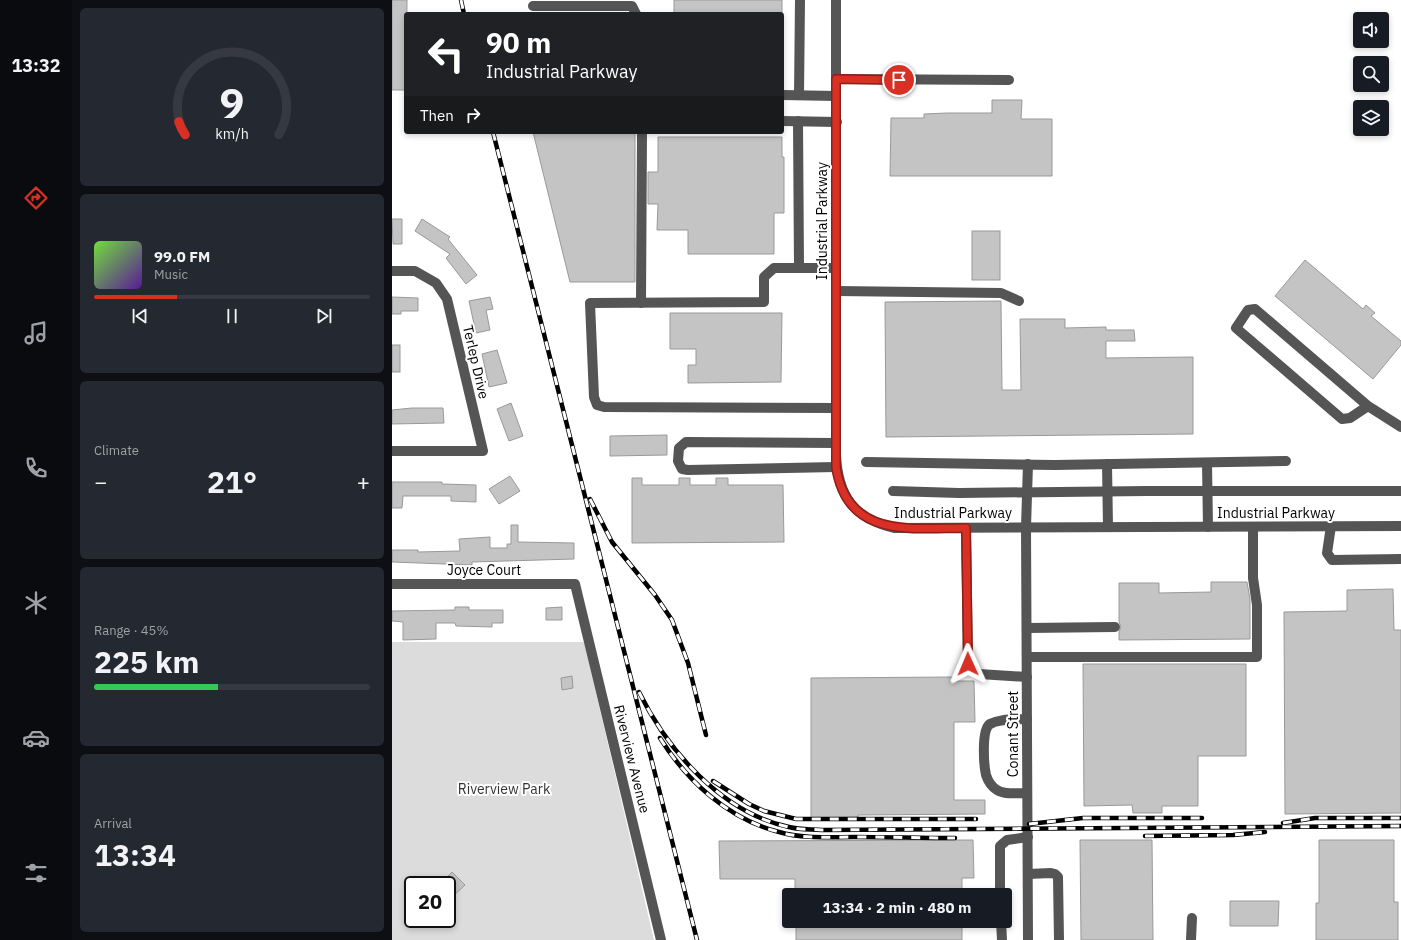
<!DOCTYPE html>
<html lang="en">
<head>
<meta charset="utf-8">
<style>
	:root { --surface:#171b24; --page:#242831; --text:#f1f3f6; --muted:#9ea1a6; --line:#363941; --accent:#d93025 }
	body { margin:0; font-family:"IBM Plex Sans",sans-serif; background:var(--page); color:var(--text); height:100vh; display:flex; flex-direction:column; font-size:15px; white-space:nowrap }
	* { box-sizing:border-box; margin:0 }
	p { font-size:13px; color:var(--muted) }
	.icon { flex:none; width:22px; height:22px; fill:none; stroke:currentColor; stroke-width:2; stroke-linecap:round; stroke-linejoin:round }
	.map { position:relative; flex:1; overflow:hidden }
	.drawer { display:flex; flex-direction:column; gap:8px; padding:8px; background:#0d0f14; width:320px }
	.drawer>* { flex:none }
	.hud { position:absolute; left:12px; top:12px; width:380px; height:122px; border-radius:4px; box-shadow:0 2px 6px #0003; background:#202124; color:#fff; overflow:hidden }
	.controls { position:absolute; left:961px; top:12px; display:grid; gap:8px }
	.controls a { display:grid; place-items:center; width:36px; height:36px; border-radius:4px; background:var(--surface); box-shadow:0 2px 6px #0003; font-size:20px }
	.speed { position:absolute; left:12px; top:876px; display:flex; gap:8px; font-size:20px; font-weight:700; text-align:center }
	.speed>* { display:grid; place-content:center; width:52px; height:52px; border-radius:50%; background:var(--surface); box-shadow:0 2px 6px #0003; line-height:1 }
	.speed .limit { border:2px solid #111; border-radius:6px; background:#fff; color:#111 }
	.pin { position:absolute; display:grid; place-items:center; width:34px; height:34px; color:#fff; margin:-17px; border:2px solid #fff; border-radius:50%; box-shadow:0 1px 4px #0007 }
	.me { position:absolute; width:44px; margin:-22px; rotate:359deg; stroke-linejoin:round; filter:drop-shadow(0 0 3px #0008) }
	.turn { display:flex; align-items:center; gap:14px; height:84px; padding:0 16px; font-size:18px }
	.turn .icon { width:52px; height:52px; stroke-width:2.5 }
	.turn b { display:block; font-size:28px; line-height:34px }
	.then { display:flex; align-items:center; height:38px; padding:0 16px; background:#0003; gap:8px; font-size:15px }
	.big { font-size:30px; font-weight:700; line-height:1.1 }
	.drawer .card { flex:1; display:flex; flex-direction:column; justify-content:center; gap:6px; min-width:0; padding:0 14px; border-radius:6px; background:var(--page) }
	.drawer .dial { align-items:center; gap:0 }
	.dial svg { height:104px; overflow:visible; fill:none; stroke:var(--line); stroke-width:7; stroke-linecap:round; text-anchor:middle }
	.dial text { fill:var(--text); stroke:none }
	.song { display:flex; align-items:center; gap:12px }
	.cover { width:48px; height:48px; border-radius:6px; background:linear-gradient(135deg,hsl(100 70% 55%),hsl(270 70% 35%)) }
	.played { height:4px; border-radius:2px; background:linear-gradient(90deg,var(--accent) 30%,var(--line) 30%) }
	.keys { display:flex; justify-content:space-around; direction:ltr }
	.heat { display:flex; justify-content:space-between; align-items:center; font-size:22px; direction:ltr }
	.charge { height:6px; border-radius:3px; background:linear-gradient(90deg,#34c759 45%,var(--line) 0) }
	.trip { position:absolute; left:390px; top:888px; width:230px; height:40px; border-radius:4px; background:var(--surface); box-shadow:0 2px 6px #0003; font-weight:700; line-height:40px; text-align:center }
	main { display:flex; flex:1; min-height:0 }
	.tabs { display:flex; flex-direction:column; width:72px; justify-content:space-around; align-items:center; background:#090b0e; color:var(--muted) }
	.tabs .icon { width:28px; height:28px }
	.tabs .active { color:var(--accent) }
	.tabs b { font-size:18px; color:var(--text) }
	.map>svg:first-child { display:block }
	.green { fill:#dcdcdc; fill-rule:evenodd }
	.building { fill:#c4c4c4; stroke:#999 }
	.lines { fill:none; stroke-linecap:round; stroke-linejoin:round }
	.minor { stroke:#555; stroke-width:10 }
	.rail-casing { stroke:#000; stroke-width:4.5 }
	.rail { stroke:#fff; stroke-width:3; stroke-dasharray:9; stroke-linecap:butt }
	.route-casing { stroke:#8d1f18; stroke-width:10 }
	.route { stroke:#d93025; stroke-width:7 }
	.labels { text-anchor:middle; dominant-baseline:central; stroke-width:4; stroke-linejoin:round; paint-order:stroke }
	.street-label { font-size:14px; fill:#000; stroke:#fff }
	.park-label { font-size:14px; fill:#333; stroke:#fff }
</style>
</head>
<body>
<main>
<nav class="tabs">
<b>13:32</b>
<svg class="icon active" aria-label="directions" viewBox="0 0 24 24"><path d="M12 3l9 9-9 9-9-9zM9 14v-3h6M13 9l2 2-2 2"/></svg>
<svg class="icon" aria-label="music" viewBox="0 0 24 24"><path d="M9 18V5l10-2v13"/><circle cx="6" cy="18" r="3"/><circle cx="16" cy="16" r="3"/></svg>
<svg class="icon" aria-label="phone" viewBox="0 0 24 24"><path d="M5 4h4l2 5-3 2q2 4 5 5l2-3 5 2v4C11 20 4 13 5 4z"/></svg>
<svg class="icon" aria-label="climate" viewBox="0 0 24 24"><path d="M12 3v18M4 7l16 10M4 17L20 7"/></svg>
<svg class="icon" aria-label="car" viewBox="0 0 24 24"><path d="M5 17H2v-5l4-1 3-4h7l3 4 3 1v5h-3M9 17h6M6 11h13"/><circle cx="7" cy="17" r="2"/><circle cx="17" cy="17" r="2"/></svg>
<svg class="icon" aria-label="filters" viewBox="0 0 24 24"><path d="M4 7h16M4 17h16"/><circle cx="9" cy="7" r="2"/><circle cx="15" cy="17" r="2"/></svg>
</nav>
<section class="drawer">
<div class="card dial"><svg viewBox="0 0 100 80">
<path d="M14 69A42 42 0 1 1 86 69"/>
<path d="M14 69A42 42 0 0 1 9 59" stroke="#d93025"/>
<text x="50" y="56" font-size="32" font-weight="700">9</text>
<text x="50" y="72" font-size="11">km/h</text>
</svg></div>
<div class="card">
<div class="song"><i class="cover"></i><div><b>99.0 FM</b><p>Music</p></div></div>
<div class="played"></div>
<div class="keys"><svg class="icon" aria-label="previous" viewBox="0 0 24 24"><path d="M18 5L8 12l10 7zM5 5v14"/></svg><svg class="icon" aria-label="pause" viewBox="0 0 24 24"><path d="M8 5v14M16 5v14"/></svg><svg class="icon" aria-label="next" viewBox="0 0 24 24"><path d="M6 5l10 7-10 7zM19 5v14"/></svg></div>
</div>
<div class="card"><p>Climate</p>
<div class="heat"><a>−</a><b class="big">21°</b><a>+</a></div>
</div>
<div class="card"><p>Range · 45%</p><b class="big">225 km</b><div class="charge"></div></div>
<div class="card"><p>Arrival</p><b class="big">13:34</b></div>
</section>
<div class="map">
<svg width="1009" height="940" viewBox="0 0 1009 940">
	<rect width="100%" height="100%" fill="#fff"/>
	<!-- green -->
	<path class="green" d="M0 642H192L262 940H0ZM21 885H55V919H21Z"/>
	<!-- building -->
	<g class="building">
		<path d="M0 0H15L14 90H0Z"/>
		<rect x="282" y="0" width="108" height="14"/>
		<path d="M600 100H630L629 119H660V176H498L499 118H532V114L555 113H600Z"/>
		<path d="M141 132H243V282H178Z"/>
		<path d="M266 137H390V157H392V213H382V254H296V230H265L266 204H256V172H266Z"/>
		<path d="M0 219H10V244H1Z"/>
		<path d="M30 219 58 237 56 239 85 275 74 284 54 258 58 254 23 231Z"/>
		<rect x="580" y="231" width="28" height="49"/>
		<path d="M913 260 971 309 974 305 983 313 979 316 1009 341V345L981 379 883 296Z"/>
		<path d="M0 297 26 298V311H9V314H0Z"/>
		<path d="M98 297 101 309 94 310 98 330 84 333 77 301Z"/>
		<path d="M609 301 610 390H629L628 319H673V328L714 327V330H742L743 341H714V358L801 357V434L494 437 493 302Z"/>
		<path d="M278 313H390L389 382 296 383V365H304V349H278Z"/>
		<rect x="0" y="345" width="8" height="27"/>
		<path d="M105 350 115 383 97 387 90 354Z"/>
		<path d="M119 403 131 436 117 441 105 409Z"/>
		<path d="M20 408H51L52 423 0 424V410Z"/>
		<path d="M275 435V455L218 456V436Z"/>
		<path d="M118 476 128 491 107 504 97 489Z"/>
		<path d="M240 478H250V485H287V478H298V485H324V478H336V485H391L392 542 240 543Z"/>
		<path d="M0 482H50V484L84 485V502L59 501V496H11L10 508H0Z"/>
		<path d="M119 525H126V542L182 543V559L80 562V565L0 562V550H26V552L68 551 67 539 98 537V548H115V544H119Z"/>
		<path d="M819 582H855L858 599V639L727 640V632L729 627 727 622V583H767V593L819 592Z"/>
		<path d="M1001 589 1002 630H1009V813L893 814 892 612 955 611V590Z"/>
		<path d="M63 607H77V610H111V623H100V627L64 626 63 623H44V639L11 640V622L0 621V611L63 610Z"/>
		<path d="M170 607V620H154V608Z"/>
		<path d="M691 664H854V756H806V806H770V813H741L740 805 692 806Z"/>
		<path d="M180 676 181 688 170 690 169 678Z"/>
		<path d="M561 677V681H582L583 722H562V800H593V814L466 815V817L419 818V678Z"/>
		<path d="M581 840 582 878H570V895H403V879H328L327 841Z"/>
		<path d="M688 840H760L761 940H689Z"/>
		<path d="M927 840H1002V902H1006V940H924V903H927Z"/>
		<path d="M60 872 73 885 60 897 55 892V885H48Z"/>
		<path d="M838 901H887L886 926H838Z"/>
		<rect x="404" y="921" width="166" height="19"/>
	</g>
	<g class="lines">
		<!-- minor -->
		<g class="minor">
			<path d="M444 0V455C446 496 462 519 503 528L1009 526"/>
			<path d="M141 6H240L244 14"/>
			<path d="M444 79 617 80"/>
			<path d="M390 95 444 96"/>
			<path d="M407 95 408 0"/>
			<path d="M390 121 445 122"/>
			<path d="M406 121 407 268"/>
			<path d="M0 271H23L44 283 55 299 91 451H0"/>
			<path d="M444 291 609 293 627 301"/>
			<path d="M249 303 250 132"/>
			<path d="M976 406 958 418 950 419 844 328 856 310 863 309 976 406 1009 427"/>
			<path d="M444 408 212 407 205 405 202 397 198 303 372 302V277L382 268H444"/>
			<path d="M444 443 294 442 287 448 286 461 290 469 296 470 444 467"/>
			<path d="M474 462 663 465 894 461"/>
			<path d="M815 463 816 527"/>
			<path d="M636 464 634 527 636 940"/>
			<path d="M715 464 716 527"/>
			<path d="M501 491 567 493 755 491H1009"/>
			<path d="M939 526 935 553 940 560 1009 559"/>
			<path d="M574 528 576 664 580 671 587 674 635 677"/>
			<path d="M0 584H183L269 940"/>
			<path d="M635 628 723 627"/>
			<path d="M635 657H865V605L861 578V527"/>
			<path d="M635 719C623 720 609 718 598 724 589 730 592 766 594 775 596 781 600 787 605 790 613 795 626 793 635 793"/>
			<path d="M636 874 659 873 663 874 666 877 667 940"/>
			<path d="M608 895V846L615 840 636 837"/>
			<path d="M609 921 610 940"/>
			<path d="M799 940 800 918"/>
		</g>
		<defs>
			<g id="rail">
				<path d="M69 0 72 14"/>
				<path d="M101 132 305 940"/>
				<path d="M198 499 220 542 263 595 280 620 296 663 314 735"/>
				<path d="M247 692C276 751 330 813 397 827 408 830 419 829 430 830L1009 826"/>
				<path d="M268 738C295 781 336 819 387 832 411 839 437 837 462 837 496 837 529 838 563 838"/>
				<path d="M321 781 357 804 372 811 404 819H584"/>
				<path d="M891 823 923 818H1009"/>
				<path d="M637 824 691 818H810"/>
				<path d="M753 836 841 835 873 832"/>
			</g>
		</defs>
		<!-- rail casing -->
		<use href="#rail" class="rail-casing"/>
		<!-- rail -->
		<use href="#rail" class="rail"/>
	</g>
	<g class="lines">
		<defs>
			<path id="route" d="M507 80 444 79V467C455 539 519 528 574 528L576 664"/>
		</defs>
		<!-- route casing -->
		<use href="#route" class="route-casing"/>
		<!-- route -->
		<use href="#route" class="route"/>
	</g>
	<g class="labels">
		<!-- street labels -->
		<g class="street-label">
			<text transform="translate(430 221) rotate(-90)">Industrial Parkway</text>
			<text transform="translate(84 362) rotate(77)">Terlep Drive</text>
			<text x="561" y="513">Industrial Parkway</text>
			<text x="884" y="513">Industrial Parkway</text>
			<text x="92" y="570">Joyce Court</text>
			<text transform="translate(621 734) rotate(-90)">Conant Street</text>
			<text transform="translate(240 759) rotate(76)">Riverview Avenue</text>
		</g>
		<!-- park labels -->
		<g class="park-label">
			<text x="112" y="789">Riverview Park</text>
		</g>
	</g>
</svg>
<div class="controls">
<a><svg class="icon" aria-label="sound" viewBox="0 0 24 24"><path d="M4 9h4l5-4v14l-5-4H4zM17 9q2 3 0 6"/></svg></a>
<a><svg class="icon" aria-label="search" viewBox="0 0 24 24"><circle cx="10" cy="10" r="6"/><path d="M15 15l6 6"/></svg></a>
<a><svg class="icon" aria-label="layers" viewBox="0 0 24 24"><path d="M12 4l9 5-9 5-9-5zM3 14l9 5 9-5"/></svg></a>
</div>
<div class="speed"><div class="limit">20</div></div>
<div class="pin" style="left:507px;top:80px;background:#d93025"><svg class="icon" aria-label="arrive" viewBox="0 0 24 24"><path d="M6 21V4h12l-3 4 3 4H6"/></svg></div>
<svg class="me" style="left:576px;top:664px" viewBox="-20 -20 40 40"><path d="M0-17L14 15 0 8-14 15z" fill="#d93025" stroke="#fff" stroke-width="4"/></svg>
<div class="trip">13:34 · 2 min · 480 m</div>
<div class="hud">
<div class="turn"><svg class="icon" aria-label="left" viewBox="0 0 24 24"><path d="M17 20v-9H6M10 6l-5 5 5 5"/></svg><div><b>90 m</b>Industrial Parkway</div></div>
<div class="then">Then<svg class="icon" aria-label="right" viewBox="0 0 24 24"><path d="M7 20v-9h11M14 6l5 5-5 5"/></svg></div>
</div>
</div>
</main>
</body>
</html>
